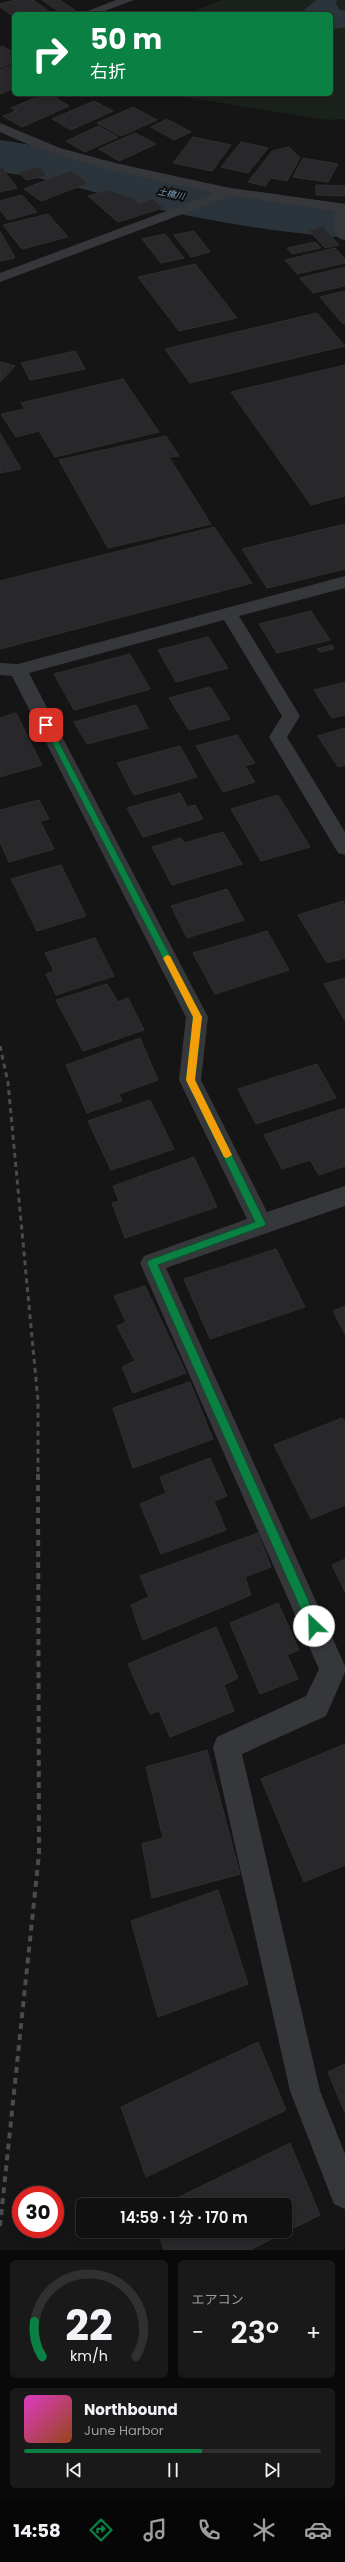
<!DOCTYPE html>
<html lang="ja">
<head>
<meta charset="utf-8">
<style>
	:root { --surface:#101010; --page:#191919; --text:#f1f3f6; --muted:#9c9d9f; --line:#303030; --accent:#0b8043 }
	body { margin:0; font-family:Poppins,"Noto Sans JP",sans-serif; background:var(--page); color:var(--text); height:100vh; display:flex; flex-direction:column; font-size:15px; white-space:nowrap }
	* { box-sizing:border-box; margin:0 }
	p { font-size:13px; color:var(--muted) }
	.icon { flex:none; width:22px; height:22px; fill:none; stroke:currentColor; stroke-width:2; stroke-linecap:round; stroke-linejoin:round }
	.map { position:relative; height:2250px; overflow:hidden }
	.side { display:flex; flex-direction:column; gap:10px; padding:10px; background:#090909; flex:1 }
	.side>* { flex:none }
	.guide { position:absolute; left:12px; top:12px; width:321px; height:84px; border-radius:6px; box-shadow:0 2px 6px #0003,0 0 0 1px var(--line); background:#0b8043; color:#fff; overflow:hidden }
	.speed { position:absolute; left:12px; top:2186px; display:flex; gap:8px; font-size:20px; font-weight:700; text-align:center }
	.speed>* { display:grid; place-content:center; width:52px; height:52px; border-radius:50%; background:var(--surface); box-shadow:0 2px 6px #0003,0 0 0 1px var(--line); line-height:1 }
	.speed .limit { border:6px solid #d22; background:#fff; color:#111 }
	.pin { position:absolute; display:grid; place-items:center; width:34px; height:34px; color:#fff; margin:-17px; border-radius:8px; box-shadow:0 2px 6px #0006 }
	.me { position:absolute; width:44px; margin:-22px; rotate:336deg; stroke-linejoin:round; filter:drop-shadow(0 0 3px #0008) }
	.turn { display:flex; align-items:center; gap:14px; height:84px; padding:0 12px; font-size:18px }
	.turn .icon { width:52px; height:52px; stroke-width:2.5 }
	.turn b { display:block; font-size:28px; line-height:34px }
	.big { font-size:30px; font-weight:600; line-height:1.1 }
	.side .widget { flex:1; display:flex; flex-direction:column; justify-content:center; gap:6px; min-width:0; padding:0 14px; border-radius:6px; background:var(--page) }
	.side .dial { align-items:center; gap:0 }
	.dial svg { height:104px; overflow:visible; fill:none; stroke:var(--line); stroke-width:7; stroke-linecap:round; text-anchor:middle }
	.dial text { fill:var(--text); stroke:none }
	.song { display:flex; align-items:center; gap:12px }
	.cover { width:48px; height:48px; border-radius:6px; background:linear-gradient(135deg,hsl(310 70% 55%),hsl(20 70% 35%)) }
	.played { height:4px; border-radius:2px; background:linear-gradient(90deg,var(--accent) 60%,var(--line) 60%) }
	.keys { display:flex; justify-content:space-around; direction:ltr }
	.heat { display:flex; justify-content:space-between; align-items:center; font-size:22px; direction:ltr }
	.side .tiles { flex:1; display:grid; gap:10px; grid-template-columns:1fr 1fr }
	.widget:last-child { grid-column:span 2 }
	.trip { position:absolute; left:76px; top:2198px; width:216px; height:40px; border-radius:6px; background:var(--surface); box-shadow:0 2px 6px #0003,0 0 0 1px var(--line); font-weight:600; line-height:40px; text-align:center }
	.dock { display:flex; height:64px; justify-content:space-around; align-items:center; background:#060606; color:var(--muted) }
	.dock .icon { width:28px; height:28px }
	.dock .selected { color:var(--accent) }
	.dock b { font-size:18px; color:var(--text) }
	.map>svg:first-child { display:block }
	.green { fill:#1b211b }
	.water { fill:#2b343a }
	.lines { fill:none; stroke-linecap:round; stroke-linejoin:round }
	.river { fill:#2b343a; fill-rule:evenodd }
	.building { fill:#28282a; stroke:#2f2f32 }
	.minor { fill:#36373b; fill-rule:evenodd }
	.rail-far1 { stroke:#494b50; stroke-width:3; stroke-dasharray:5 4; stroke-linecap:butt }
	.rail { stroke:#494b50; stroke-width:4; stroke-dasharray:6 5; stroke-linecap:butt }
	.route { fill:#0b8043; stroke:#07532c }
	.slow { fill:#f59e0b }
	.labels { text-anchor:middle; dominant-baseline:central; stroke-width:4; stroke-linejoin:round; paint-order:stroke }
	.far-water-label { font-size:9px; font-style:italic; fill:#7e9ab1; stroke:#101011 }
</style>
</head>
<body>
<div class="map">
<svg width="345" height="2250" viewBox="0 0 345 2250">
	<rect width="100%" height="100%" fill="#151516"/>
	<!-- green -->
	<path class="green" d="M222 0H345V119L327 120 166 94H331V14H186Z"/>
	<!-- water -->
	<path class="water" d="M317 0H337L336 4 340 10H345V27L331 30V14H304L305 9Z"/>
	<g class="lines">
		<!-- river -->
		<path class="river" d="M0 140 58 149 201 184 345 204V238C281 232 216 223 153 208 102 195 53 178 0 172Z"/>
	</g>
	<!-- building -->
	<g class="building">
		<path d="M15 0H33L53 14H14V17L0 7V4Z"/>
		<path d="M42 0H60L79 13 62 14Z"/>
		<path d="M2 46 14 53V62L0 68V47Z"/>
		<path d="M14 64V88L0 94V70Z"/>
		<path d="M44 94H50L69 106 22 127 3 116 16 111 11 108Z"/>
		<path d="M94 101 113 111 71 130 52 119Z"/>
		<path d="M133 107 157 120 121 136 97 123Z"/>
		<path d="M167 119 191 132 174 140 151 127Z"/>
		<path d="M99 126 118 137 85 152 66 141Z"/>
		<path d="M135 133 156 144 119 161 99 149Z"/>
		<path d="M193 137 231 145 212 171 173 163Z"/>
		<path d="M241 142 268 148 248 173 221 167Z"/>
		<path d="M289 147 300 158 287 181 271 178 265 186 248 182 272 151Z"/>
		<path d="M303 158 338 164 328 182 293 177Z"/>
		<path d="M0 165 8 176 17 188 0 192Z"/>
		<path d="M40 167 46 176 26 180 19 172Z"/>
		<path d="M70 171 88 183 41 201 24 189Z"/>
		<path d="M316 185 345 186V196L316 195Z"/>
		<path d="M108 190 134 199 139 204 152 199 163 208 118 222 88 196Z"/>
		<path d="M22 195 37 212 8 220 0 210V201Z"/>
		<path d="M48 214 68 237 22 249 3 225Z"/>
		<path d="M323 227 339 245 325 248 309 230Z"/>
		<path d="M0 231 9 247 15 258 0 261Z"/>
		<path d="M194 231 210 252 191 257 174 235Z"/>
		<path d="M165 234 184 258 161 263 142 239Z"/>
		<path d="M315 242 321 248 292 254 287 248Z"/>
		<path d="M335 248 345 259V263L297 274 285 260Z"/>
		<path d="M195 264 237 318 179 331 138 277Z"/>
		<path d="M345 267V286L313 293 300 278Z"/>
		<path d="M345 291V324H343L320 297Z"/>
		<path d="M317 313 345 346 190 383 165 349Z"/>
		<path d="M75 351 85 369 30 380 21 363Z"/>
		<path d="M0 362 15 366 0 382Z"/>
		<path d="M345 365V496L311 505 231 392Z"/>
		<path d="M123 379 159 432 55 457 39 431 16 437 1 414 25 409 21 403Z"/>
		<path d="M0 433 21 469 0 473Z"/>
		<path d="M166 436 179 456 169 457 211 524 108 548 59 460Z"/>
		<path d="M345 524V569L267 588 242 549Z"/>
		<path d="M214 527 252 583 0 649V581Z"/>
		<path d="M311 611 330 640 277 653 259 624Z"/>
		<path d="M208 637 228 668 176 682 158 650Z"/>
		<path d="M332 645 334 649 320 652 317 649Z"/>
		<path d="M130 654 150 689 74 710 54 674Z"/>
		<path d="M345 682V715L332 718 314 690Z"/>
		<path d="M210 687 230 719 189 730 169 698Z"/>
		<path d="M136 705 148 728 87 744 74 722Z"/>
		<path d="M16 713 42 765 0 777V718Z"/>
		<path d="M345 728V765L338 767 318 736Z"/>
		<path d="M237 735 255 763 245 766 255 782 223 792 196 746Z"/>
		<path d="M180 746 197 777 134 795 117 763Z"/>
		<path d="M180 793 187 807 195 805 203 819 143 837 127 808Z"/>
		<path d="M278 795 310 847 261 861 231 809Z"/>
		<path d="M39 800 49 819 40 821 54 849 9 862 0 842V810Z"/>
		<path d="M223 832 242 864 172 885 152 847 181 838 184 843Z"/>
		<path d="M61 865 86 916 37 931 11 879Z"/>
		<path d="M227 889 244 920 187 938 171 906Z"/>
		<path d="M343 901 345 905V958L327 963 298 915Z"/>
		<path d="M267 931 289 970 215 994 193 953Z"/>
		<path d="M95 938 114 976 56 995 46 974 54 971 45 953Z"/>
		<path d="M345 978V1021L324 984Z"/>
		<path d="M107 984 118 1002 128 998 144 1030 83 1051 56 1000Z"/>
		<path d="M140 1038 158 1080 119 1094 122 1101 87 1113 66 1065Z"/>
		<path d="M317 1064 336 1098 256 1124 238 1089Z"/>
		<path d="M150 1100 174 1149 111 1170 88 1121Z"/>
		<path d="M345 1108V1166L319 1175 310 1160 282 1169 264 1135Z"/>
		<path d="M194 1157 217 1207 125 1238 112 1203 119 1201 113 1186Z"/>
		<path d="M276 1249 305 1307 210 1339 184 1279Z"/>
		<path d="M145 1286 186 1373 133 1393 122 1367 135 1361 117 1326 126 1322 114 1296Z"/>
		<path d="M345 1306V1334L333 1311Z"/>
		<path d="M190 1382 213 1439 133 1468 113 1408Z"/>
		<path d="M342 1418 345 1422V1505L311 1519 274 1445Z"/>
		<path d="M210 1458 227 1496 214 1501 226 1530 161 1554 140 1504 166 1493 160 1477Z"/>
		<path d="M258 1533 271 1567 245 1577 251 1595 143 1640 131 1605 149 1597 140 1576Z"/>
		<path d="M345 1559V1592L332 1565Z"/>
		<path d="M278 1603 299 1650 287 1655 298 1679 260 1694 230 1623Z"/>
		<path d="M216 1627 238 1678 224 1685 234 1711 170 1737 159 1711 150 1714 128 1664Z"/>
		<path d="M345 1744V1865L304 1882 261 1779Z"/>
		<path d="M207 1750 240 1874 152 1898 142 1844 163 1838 146 1767Z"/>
		<path d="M218 1890 248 1984 158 2017 131 1921Z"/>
		<path d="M258 2042 286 2110 146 2177 121 2107Z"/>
		<path d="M345 2064V2113L328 2072Z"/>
		<path d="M290 2143 320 2215 250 2250H164L158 2231H285V2205H163Z"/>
	</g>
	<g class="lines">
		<!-- minor -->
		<g class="minor">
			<path d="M116 0H134L97 14 85 12Z"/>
			<path d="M0 123 60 148 115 163 230 188 345 204V240L340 239 333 231 335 211 231 196 0 282V273L215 193C141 177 68 164 0 132Z"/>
			<path d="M345 576V588L239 616 300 716 287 737 345 832V855L338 853 269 737 282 716 224 620 29 673 208 1017 201 1080 267 1212 345 1186V1206L166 1268 345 1666V1672L326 1716 242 1754 320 2091 345 2154V2209L334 2204 290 2091 213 1747 217 1737 306 1696 319 1669 140 1263 144 1256 247 1219 179 1080 186 1017 12 676 0 675V663L18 664Z"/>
		</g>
		<!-- rail-far1 -->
		<path class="rail-far1" d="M0 1046 8 1083 38 1401V1473"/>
		<!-- rail -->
		<path class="rail" d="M0 2226 39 1854 38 1472"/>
	</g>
	<!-- route -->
	<path class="route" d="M46 723 50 725 202 1017 195 1080 266 1224 264 1226 158 1265 318 1622 319 1626 314 1631 310 1630 147 1263 149 1260 255 1222 186 1080 193 1017 43 725Z"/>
	<!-- slow -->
	<path class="slow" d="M167 955 170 956 202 1017 195 1080 232 1155 227 1158 224 1157 186 1080 193 1017 163 958Z"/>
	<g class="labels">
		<!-- far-water labels -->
		<g class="far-water-label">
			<text transform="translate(171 194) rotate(12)">土橋川</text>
		</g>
	</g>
</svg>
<div class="speed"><div class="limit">30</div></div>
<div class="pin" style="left:46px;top:725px;background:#d93025"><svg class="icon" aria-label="arrive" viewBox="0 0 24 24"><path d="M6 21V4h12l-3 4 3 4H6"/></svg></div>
<svg class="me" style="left:314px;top:1626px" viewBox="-20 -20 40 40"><circle r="19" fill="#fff"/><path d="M0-13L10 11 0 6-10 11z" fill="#0b8043"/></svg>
<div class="trip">14:59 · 1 分 · 170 m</div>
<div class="guide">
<div class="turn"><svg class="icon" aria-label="right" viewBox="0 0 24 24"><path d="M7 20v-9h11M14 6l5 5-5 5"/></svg><div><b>50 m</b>右折</div></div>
</div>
</div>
<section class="side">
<div class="tiles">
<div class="widget dial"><svg viewBox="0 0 100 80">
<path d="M14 69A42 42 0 1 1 86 69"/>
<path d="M14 69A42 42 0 0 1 8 42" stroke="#0b8043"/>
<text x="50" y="56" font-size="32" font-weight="700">22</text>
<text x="50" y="72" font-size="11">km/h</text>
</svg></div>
<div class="widget"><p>エアコン</p>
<div class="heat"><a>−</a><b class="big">23°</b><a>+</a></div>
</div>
<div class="widget">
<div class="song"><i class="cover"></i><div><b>Northbound</b><p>June Harbor</p></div></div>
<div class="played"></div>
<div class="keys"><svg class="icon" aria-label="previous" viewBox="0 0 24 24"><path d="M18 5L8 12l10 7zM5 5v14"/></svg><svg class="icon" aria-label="pause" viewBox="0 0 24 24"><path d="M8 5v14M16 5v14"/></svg><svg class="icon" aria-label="next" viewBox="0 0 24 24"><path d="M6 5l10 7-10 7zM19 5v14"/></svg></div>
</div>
</div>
</section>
<nav class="dock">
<b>14:58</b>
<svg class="icon selected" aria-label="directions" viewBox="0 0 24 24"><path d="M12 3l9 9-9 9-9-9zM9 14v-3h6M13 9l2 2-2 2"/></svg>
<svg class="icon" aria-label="music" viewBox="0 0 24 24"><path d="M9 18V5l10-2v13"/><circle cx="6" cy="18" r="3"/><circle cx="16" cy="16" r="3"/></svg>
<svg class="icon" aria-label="phone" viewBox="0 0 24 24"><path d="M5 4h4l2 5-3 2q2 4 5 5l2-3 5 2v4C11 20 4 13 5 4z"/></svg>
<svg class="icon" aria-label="climate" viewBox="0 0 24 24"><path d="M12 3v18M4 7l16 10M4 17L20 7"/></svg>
<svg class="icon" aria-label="car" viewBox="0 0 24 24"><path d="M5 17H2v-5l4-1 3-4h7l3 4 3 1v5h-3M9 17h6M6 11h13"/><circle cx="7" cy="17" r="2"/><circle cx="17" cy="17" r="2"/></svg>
</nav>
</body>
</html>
